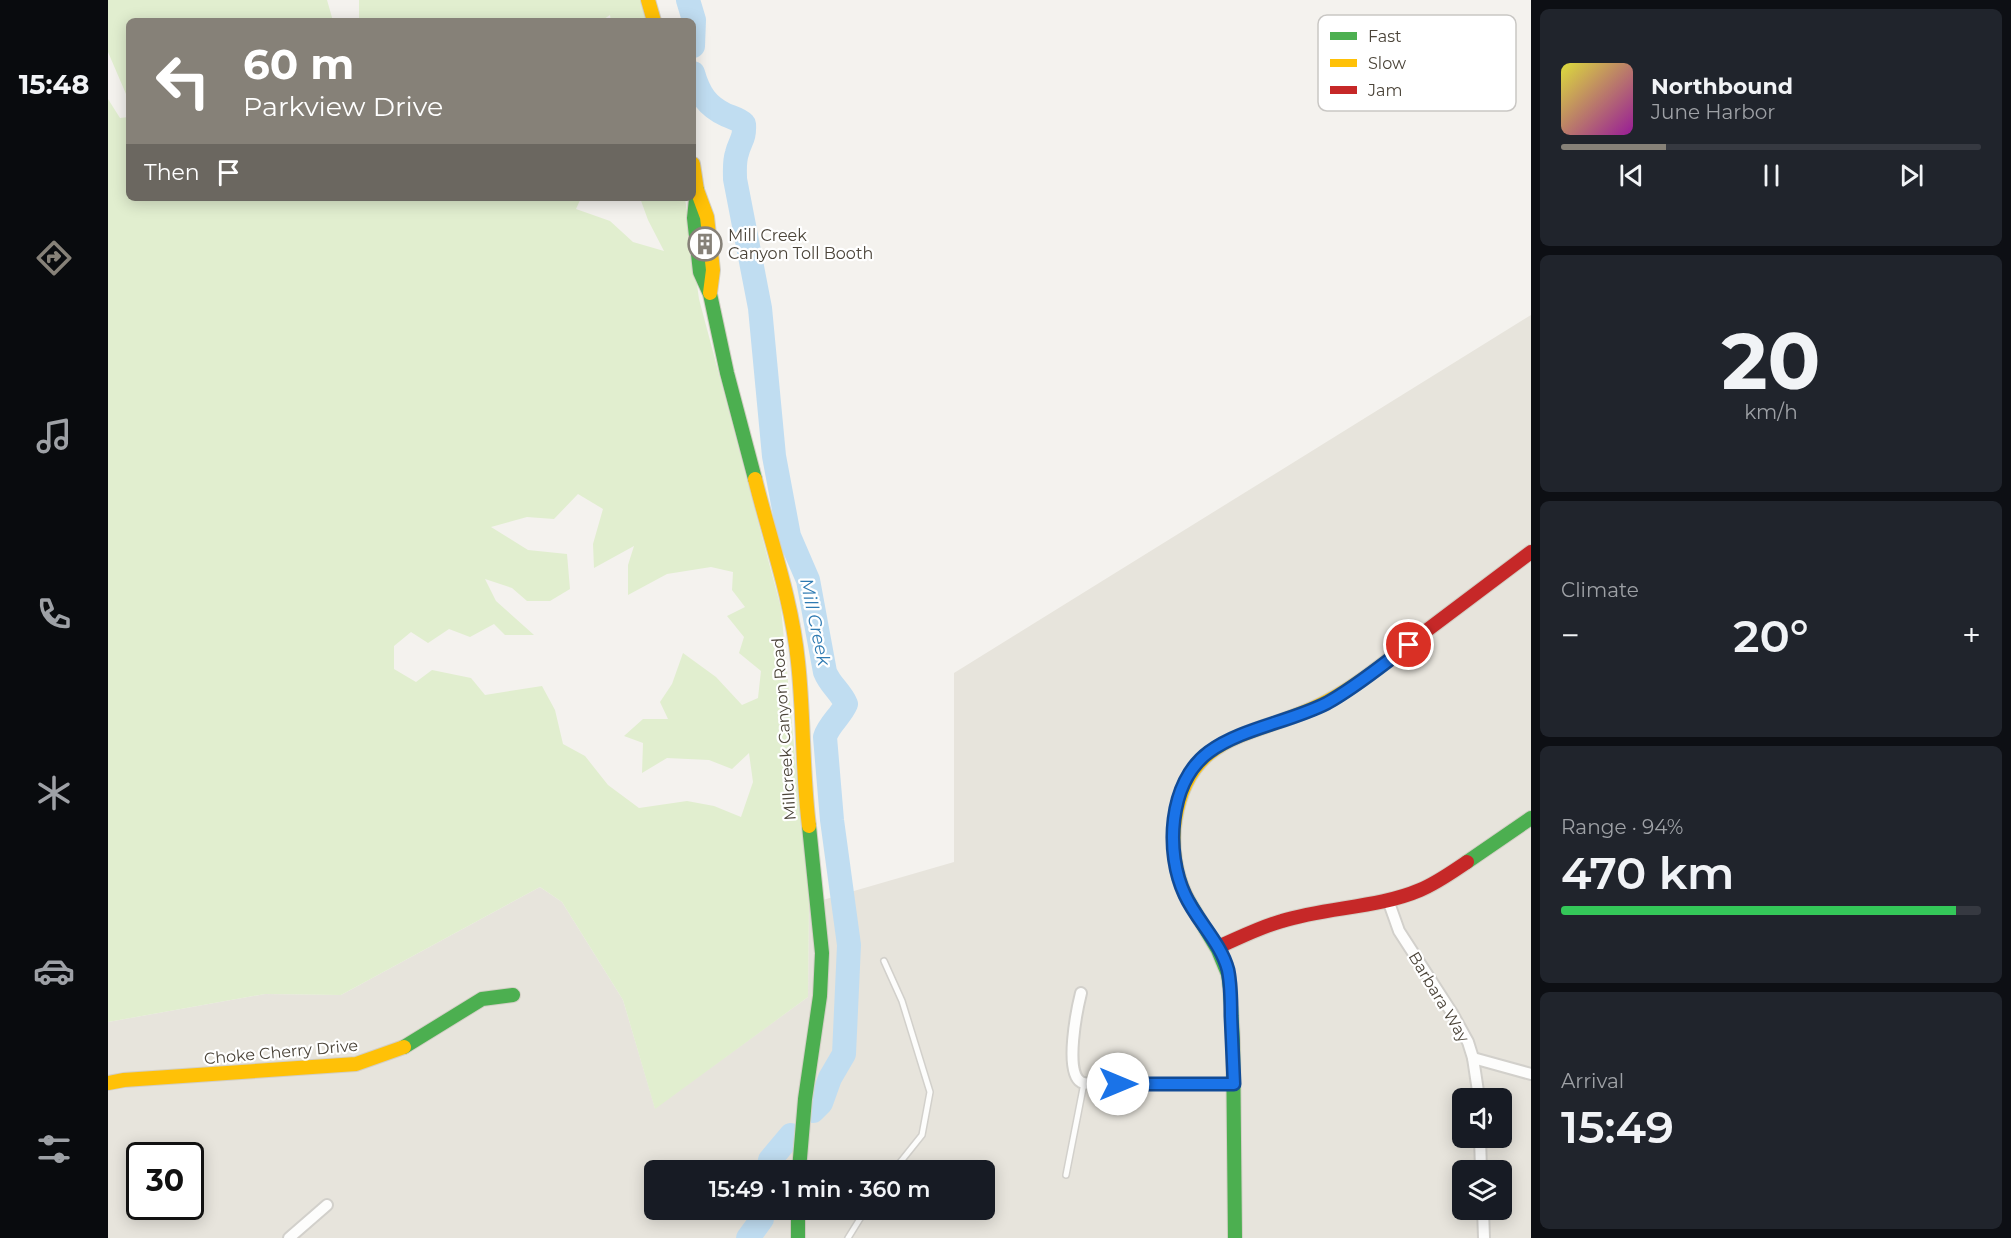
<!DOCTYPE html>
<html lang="en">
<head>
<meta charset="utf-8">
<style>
	:root { --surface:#171b24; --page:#20242c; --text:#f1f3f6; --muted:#9ea1a6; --line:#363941; --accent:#868178 }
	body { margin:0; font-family:Montserrat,sans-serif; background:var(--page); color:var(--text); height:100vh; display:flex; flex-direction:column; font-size:22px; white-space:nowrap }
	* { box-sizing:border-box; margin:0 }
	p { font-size:20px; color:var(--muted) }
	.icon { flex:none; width:33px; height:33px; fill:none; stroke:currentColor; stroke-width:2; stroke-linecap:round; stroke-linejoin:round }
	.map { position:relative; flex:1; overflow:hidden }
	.sheet { display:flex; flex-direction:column; gap:9px; padding:9px; background:#0d0f14; width:480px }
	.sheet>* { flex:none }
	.banner { position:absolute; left:18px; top:18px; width:570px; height:183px; border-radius:9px; box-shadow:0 3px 15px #0003; background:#868178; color:#fff; overflow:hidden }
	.controls { position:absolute; left:1344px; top:1088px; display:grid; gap:12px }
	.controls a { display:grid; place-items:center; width:60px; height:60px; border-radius:9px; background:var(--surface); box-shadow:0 3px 15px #0003; font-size:30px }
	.speed { position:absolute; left:18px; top:1142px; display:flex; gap:12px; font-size:30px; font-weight:700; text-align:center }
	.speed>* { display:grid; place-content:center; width:78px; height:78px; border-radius:50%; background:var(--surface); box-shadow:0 3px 15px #0003; line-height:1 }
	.speed .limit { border:3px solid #111; border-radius:9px; background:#fff; color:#111 }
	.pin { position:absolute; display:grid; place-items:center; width:51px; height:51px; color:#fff; margin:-26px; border:3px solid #fff; border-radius:50%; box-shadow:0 2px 6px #0007 }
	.me { position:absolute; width:66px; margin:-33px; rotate:90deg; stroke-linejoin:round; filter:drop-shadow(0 0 4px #0008) }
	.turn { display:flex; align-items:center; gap:21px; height:126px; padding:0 18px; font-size:27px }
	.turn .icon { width:78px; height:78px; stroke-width:2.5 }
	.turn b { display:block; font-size:42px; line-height:51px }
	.then { display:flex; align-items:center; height:57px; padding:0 18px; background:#0003; gap:12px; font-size:22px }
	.big { font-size:45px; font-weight:600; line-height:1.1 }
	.sheet .card { flex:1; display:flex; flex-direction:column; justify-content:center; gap:9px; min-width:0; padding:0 21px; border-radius:9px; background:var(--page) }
	.sheet .dial { align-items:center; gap:0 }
	.dial b { font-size:78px; line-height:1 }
	.song { display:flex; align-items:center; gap:18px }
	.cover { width:72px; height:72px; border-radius:9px; background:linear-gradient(135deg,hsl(60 70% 55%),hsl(300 70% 35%)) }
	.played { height:6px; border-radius:3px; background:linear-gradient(90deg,var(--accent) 25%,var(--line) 25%) }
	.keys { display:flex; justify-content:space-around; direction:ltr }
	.heat { display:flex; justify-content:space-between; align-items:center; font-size:33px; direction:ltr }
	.charge { height:9px; border-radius:4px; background:linear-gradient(90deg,#34c759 94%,var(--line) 0) }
	.trip { position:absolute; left:536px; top:1160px; width:351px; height:60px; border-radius:9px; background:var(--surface); box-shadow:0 3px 15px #0003; font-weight:600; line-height:60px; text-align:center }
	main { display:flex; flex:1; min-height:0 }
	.tab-bar { display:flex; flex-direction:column; width:108px; justify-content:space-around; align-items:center; background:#090b0e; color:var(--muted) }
	.tab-bar .icon { width:42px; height:42px }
	.tab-bar .selected { color:var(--accent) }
	.tab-bar b { font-size:27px; color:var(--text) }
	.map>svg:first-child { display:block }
	.residential { fill:#e7e4dc; fill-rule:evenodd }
	.green { fill:#e1eecf; fill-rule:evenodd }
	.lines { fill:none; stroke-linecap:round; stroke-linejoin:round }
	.river { stroke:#c0ddf1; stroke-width:24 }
	.lane-casing { stroke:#d2d0cb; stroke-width:8 }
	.street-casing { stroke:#d2d0cb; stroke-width:14 }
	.fast-casing { stroke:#d3cfc5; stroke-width:16 }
	.slow-casing { stroke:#d3cfc5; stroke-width:16 }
	.jam-casing { stroke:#d3cfc5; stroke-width:16 }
	.lane { stroke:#fdfdfc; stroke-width:5 }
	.street { stroke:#fdfdfc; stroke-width:10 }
	.fast { stroke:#4caf50; stroke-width:14 }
	.slow { stroke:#ffc107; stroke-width:14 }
	.jam { stroke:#c62828; stroke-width:14 }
	.route-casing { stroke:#114b97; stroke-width:15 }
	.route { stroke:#1a73e8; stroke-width:10 }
	.labels { text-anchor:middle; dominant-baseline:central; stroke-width:4.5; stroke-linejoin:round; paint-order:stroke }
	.poi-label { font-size:16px; fill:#4b4439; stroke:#fff; text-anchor:start }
	.street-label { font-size:16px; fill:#4b4439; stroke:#fff }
	.water-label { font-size:18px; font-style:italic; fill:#2e7ab2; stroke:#fff }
	.key { fill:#fff; stroke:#c9c7c4; stroke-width:1.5 }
	.key-label { font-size:16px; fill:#4b4439 }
</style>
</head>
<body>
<main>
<nav class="tab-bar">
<b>15:48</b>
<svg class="icon selected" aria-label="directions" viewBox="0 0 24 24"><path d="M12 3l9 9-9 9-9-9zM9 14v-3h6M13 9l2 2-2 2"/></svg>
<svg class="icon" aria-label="music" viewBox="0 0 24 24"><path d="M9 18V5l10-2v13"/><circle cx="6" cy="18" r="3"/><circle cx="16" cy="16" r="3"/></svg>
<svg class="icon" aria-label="phone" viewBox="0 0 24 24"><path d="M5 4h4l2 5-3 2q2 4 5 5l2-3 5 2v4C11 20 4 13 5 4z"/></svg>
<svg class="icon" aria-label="climate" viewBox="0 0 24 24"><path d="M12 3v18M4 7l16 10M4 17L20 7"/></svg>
<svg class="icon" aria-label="car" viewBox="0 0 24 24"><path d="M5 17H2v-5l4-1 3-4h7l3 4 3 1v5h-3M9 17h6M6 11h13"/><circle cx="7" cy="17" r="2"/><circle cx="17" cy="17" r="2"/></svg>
<svg class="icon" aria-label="filters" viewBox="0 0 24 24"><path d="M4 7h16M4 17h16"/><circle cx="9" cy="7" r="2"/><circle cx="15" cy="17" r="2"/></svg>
</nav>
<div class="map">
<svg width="1423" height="1238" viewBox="0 0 1423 1238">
	<rect width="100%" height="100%" fill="#f4f2ee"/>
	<!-- residential -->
	<path class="residential" d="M1423 315V1238H0V1022L157 994 233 995 432 887 454 902 515 1000 547 1108 700 997 701 904 846 862V673ZM1354 1098H1394V1137H1354ZM32 1155H82V1206H32ZM546 1170H876V1209H546ZM1354 1170H1394V1209H1354Z"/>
	<!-- green -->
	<g class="green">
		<path d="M0 0H219L225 21H21V101L0 52Z"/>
		<path d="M251 0H532L538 21H503L502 15 493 21H251Z"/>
		<path d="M0 99 12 118 21 117V198H473L468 209 502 221 525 242 556 251 540 220 532 198H577L591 299 673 608 701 904 700 997 547 1109 515 1000 454 902 432 887 233 995 157 994 0 1022ZM470 494 495 509 485 544 486 568 526 546 520 565V595L559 574 603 567 625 572 624 590 637 607 619 616 636 637 631 653 653 671 650 698 634 705 608 677 575 653 564 684 552 702 560 719H535L516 736 535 743 534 773 559 758 601 760 624 769 641 753 645 782 633 817 606 806 579 801 531 808 500 785 477 756 455 744 447 710 434 686 377 695 363 678 324 670 308 682 286 669V646L303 632 320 643 341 629 362 637 386 624 397 635H426L388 601 377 579 404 588 419 601H442L462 589 459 554 420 550 383 527 419 517 446 519Z"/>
	</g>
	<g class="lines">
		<!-- river -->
		<g class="river">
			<path d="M580 0 586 20 585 46"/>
			<path d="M585 73C591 94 599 106 618 115 625 118 631 119 636 124 637 139 632 141 629 153 626 162 627 170 627 179L652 308 666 456 681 536 700 580 717 672C722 685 733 692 738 704 733 716 721 724 717 737L724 820 741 945 736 1054 722 1078 713 1103 705 1111"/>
			<path d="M660 1170 662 1160 683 1135"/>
			<path d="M640 1238 654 1219V1209"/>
		</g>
		<defs>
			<g id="lane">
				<path d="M776 961 794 1001 822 1092 814 1135 786 1170"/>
				<path d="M958 1175 976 1083"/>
				<path d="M740 1238 758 1209"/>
			</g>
			<g id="street">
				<path d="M1280 900 1291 931 1344 1013 1360 1042 1365 1058 1371 1098"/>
				<path d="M973 993C969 1009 956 1072 973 1082 977 1084 983 1084 987 1084H1126"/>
				<path d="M1365 1058 1423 1074"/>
				<path d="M1372 1137 1373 1170"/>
				<path d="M1375 1209 1376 1238"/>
				<path d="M181 1238 219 1205"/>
			</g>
			<g id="fast">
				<path d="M589 190 586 218 592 272 602 294 619 373 647 479"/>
				<path d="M1359 862 1423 818"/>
				<path d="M1080 900 1110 950 1120 974 1122 988 1125 1040 1127 1238"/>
				<path d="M296 1047 374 999 405 995"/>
				<path d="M691 1170 697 1099 712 996 714 953 701 826"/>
				<path d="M690 1209V1238"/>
			</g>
			<g id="slow">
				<path d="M540 0 546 21"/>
				<path d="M585 164 589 190 599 217 605 270 602 293"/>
				<path d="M647 479C662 539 684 600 690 662 696 716 694 771 701 826"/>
				<path d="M1080 900C1067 876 1063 846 1067 820 1082 727 1151 738 1218 702 1254 683 1286 655 1318 631"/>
				<path d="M0 1083 16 1080 248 1064 296 1047"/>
			</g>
			<g id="jam">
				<path d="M1318 631 1423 552"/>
				<path d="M1110 947C1131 938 1152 927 1174 921 1218 907 1270 908 1312 890 1329 883 1344 872 1359 862"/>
			</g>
		</defs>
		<!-- lane casing -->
		<use href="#lane" class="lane-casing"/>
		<!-- street casing -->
		<use href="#street" class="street-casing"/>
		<!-- fast casing -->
		<use href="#fast" class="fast-casing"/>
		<!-- slow casing -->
		<use href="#slow" class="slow-casing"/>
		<!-- jam casing -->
		<use href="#jam" class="jam-casing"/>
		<!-- lane -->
		<use href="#lane" class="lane"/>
		<!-- street -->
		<use href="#street" class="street"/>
		<!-- fast -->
		<use href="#fast" class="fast"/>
		<!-- slow -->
		<use href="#slow" class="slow"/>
		<!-- jam -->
		<use href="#jam" class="jam"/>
	</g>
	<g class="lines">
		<defs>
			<path id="route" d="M1010 1084H1126C1125 1061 1124 1038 1123 1016 1123 1001 1123 985 1120 970 1113 943 1089 921 1077 895 1057 853 1060 782 1101 752 1134 728 1182 722 1219 703 1248 687 1274 665 1301 645"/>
		</defs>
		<!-- route casing -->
		<use href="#route" class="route-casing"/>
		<!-- route -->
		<use href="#route" class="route"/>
	</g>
	<!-- icons -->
	<defs>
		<symbol id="building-ring" viewBox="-11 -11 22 22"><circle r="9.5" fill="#fff" stroke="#868178" stroke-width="1.5"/><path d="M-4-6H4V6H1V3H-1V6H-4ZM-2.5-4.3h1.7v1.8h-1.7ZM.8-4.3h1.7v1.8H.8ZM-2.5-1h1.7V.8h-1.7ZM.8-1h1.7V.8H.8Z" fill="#868178"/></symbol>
	</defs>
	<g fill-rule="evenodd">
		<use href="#building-ring" x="578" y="225" width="38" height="38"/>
	</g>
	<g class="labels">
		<!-- poi labels -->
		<g class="poi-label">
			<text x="620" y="235">Mill Creek<tspan x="620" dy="18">Canyon Toll Booth</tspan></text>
		</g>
		<!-- street labels -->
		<g class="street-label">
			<text transform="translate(676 729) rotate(-94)">Millcreek Canyon Road</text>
			<text transform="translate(1331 997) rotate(59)">Barbara Way</text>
			<text transform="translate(173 1052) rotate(-5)">Choke Cherry Drive</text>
		</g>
		<!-- water labels -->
		<g class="water-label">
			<text transform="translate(707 622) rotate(78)">Mill Creek</text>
		</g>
	</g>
	<!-- legend -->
	<rect x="1210" y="15" width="198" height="96" rx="9" class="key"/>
	<rect x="1222" y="32" width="27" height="8" fill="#4caf50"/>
	<rect x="1222" y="59" width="27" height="8" fill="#ffc107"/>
	<rect x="1222" y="86" width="27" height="8" fill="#c62828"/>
	<g class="key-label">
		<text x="1260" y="42">Fast</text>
		<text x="1260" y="69">Slow</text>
		<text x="1260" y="96">Jam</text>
	</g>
</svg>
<div class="controls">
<a><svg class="icon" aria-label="sound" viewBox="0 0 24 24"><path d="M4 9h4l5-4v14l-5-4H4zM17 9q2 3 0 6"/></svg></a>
<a><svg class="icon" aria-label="layers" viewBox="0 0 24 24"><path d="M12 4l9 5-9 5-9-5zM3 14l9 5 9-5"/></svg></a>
</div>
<div class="speed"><div class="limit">30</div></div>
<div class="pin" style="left:1301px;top:645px;background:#d93025"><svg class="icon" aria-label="arrive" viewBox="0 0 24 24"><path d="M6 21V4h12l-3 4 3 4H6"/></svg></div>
<svg class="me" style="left:1010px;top:1084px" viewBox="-20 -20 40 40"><circle r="19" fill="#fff"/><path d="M0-13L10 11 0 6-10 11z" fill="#1a73e8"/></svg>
<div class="trip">15:49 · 1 min · 360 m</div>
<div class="banner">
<div class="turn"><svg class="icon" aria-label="left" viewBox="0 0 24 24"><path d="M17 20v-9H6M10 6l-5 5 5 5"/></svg><div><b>60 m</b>Parkview Drive</div></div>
<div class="then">Then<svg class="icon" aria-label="arrive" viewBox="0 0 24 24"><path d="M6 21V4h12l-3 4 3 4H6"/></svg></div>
</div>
</div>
<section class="sheet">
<div class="card">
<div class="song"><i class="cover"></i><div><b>Northbound</b><p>June Harbor</p></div></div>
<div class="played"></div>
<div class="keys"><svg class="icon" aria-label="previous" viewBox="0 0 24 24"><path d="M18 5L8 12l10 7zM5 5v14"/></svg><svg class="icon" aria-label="pause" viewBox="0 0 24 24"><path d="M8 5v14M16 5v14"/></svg><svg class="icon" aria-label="next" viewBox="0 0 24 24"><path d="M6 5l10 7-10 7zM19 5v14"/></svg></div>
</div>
<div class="card dial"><b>20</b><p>km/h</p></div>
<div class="card"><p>Climate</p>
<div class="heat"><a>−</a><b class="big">20°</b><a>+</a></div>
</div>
<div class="card"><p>Range · 94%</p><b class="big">470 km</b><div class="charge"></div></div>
<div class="card"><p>Arrival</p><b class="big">15:49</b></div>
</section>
</main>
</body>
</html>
